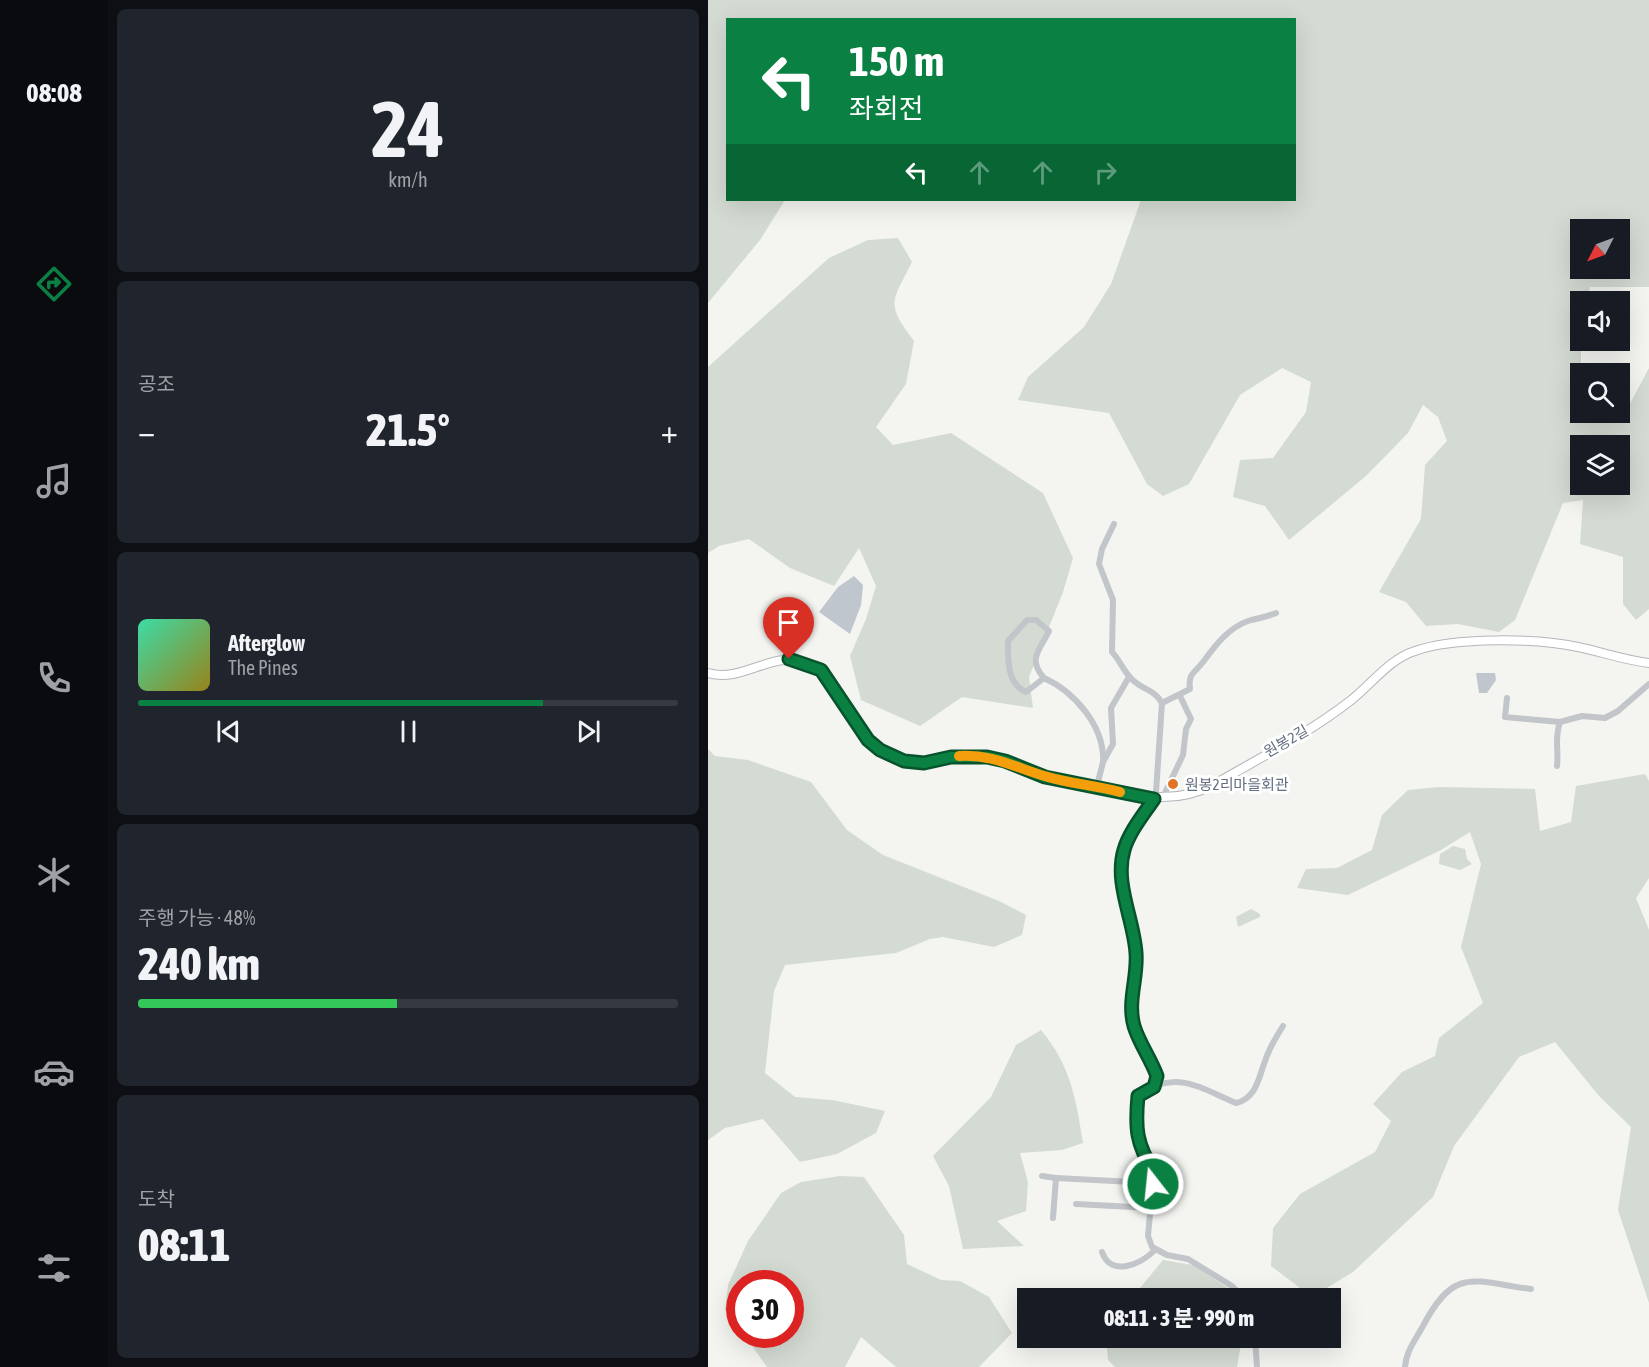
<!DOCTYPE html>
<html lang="ko">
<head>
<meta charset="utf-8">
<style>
	:root { --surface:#171b24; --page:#20242c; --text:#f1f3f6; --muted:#9ea1a6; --line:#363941; --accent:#0b8043 }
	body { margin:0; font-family:"Asap Condensed","Noto Sans KR",sans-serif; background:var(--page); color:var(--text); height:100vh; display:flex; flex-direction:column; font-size:22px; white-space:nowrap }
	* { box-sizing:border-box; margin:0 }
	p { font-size:20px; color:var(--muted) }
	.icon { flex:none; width:33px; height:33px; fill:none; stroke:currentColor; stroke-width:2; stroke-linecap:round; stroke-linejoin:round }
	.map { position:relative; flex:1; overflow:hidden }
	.drawer { display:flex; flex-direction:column; gap:9px; padding:9px; background:#0d0f14; width:600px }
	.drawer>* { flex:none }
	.hud { position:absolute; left:18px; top:18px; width:570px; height:183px; border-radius:0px; box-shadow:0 6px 24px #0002; background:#0b8043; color:#fff; overflow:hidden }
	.needle { width:39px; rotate:228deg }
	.tools { position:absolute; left:862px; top:219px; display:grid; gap:12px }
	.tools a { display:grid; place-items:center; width:60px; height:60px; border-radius:0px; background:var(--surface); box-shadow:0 6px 24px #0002; font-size:30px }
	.speed { position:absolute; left:18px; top:1270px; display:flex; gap:12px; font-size:30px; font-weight:700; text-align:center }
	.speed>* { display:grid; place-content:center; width:78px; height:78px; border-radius:50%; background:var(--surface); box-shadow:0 6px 24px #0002; line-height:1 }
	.speed .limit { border:9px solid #d22; background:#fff; color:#111 }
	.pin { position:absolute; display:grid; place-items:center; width:51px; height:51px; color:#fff; margin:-62px -26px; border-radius:50% 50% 50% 0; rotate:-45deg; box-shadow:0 0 6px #0007 }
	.pin .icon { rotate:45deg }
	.me { position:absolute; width:66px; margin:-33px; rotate:344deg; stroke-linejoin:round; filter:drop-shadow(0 0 4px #0008) }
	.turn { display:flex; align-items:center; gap:21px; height:126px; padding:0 24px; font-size:27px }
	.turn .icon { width:78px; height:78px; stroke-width:2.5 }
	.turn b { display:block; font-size:42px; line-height:51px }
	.lanes { display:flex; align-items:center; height:57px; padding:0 24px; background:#0003; justify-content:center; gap:30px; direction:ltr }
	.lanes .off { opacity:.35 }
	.big { font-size:45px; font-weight:800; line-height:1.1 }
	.drawer .tile { flex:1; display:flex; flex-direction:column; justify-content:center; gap:9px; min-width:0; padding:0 21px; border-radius:9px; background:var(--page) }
	.drawer .dial { align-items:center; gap:0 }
	.dial b { font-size:78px; line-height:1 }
	.song { display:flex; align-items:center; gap:18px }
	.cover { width:72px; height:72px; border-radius:9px; background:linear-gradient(135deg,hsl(160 70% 55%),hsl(50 70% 35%)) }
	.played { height:6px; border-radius:3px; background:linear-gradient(90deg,var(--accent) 75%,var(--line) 75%) }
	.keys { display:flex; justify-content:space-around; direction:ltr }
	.heat { display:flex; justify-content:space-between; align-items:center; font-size:33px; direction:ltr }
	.charge { height:9px; border-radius:4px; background:linear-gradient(90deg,#34c759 48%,var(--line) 0) }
	.trip { position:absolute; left:309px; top:1288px; width:324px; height:60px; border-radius:0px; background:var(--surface); box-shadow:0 6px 24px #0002; font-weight:800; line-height:60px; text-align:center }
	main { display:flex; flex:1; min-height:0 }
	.menu { display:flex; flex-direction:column; width:108px; justify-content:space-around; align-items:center; background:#090b0e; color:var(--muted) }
	.menu .icon { width:42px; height:42px }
	.menu .selected { color:var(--accent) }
	.menu b { font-size:27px; color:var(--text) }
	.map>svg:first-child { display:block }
	.green { fill:#d4dbd2; fill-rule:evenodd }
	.water { fill:#bfc6cd }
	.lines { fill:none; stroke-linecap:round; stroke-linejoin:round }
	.major-casing { stroke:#b3b6bb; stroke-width:10 }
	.minor { stroke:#c2c5c9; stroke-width:6 }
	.major { stroke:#fff; stroke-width:8 }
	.route-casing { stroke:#07532c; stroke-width:15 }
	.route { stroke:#0b8043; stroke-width:10 }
	.slow { stroke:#f59e0b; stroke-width:10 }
	.poi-dot { fill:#de7627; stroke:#fff; stroke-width:2 }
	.labels { text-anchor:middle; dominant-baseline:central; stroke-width:6; stroke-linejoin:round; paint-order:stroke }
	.street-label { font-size:15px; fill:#646f81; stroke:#fff }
	.poi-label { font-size:15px; fill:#646f81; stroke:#fff; text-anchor:start }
</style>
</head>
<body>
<main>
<nav class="menu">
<b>08:08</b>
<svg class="icon selected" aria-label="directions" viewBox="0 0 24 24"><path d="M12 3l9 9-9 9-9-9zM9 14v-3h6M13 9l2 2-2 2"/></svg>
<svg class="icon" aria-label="music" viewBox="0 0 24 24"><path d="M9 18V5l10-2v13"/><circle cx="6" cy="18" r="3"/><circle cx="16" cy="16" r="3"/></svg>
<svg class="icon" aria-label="phone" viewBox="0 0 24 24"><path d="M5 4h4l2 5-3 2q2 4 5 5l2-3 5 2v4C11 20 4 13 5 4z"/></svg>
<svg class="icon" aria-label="climate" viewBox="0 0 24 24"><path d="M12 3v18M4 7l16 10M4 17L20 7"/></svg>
<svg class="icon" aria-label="car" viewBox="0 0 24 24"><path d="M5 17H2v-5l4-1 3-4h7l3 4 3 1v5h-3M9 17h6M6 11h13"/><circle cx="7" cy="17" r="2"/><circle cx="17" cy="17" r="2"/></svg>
<svg class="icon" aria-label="filters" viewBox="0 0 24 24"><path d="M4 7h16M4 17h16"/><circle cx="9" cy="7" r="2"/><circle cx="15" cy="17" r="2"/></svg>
</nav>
<section class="drawer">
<div class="tile dial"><b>24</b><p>km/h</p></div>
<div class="tile"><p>공조</p>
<div class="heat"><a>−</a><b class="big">21.5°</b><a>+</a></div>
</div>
<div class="tile">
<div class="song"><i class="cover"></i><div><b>Afterglow</b><p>The Pines</p></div></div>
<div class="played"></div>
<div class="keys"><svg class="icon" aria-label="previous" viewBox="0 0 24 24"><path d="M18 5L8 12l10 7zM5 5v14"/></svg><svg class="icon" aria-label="pause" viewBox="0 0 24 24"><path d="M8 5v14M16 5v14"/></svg><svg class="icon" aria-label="next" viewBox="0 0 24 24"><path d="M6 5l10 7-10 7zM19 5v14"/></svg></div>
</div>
<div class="tile"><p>주행 가능 · 48%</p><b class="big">240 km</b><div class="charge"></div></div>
<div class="tile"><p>도착</p><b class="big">08:11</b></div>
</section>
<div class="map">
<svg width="941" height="1367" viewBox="0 0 941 1367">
	<rect width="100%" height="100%" fill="#f4f5f1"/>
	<!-- green -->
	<g class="green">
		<path d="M0 0H941V287H882L879 301 873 302V412L890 413 897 417 918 411 941 368V609L928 620 915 604V557L872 544 875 500 855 503 807 620 791 632 750 624 718 626 698 602 671 592 713 519 717 465 739 441 730 417 715 405 700 433 658 476 581 540 557 506 525 497 532 460 565 458 598 412 603 382 574 368 532 395 481 484 455 496 439 484 401 413 310 400 320 377 376 327 403 284 433 200H586V20H20V200H77L52 240 0 303ZM873 230H912V268H873ZM873 446H912V484H873Z"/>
		<path d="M190 238 204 262C184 302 177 303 206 341L198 384 168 427 185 445 243 433 335 493 365 558 355 592 321 677 325 708 254 697 212 726 153 700 142 656 158 619 168 586 151 548 126 586 82 568 41 539 11 546 0 553V367L121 258 160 240Z"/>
		<path d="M0 749 7 756 40 760 103 782 139 830 175 855 291 901 318 915 314 935 286 947 235 937 222 939 188 953 77 965 66 991 57 1073 87 1097 124 1100 177 1111 168 1133 129 1154 92 1162 55 1119 17 1128 0 1140Z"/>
		<path d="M937 774 941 781V878L928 898 941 930V1303L910 1210 923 1127 891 1096 847 1042 811 1057 746 1146 725 1197 645 1272 604 1297 563 1266 565 1228 592 1194 667 1152 683 1121 665 1104 694 1072 727 1056 731 1038 775 1003 753 947 773 864 762 832 733 850 640 895 589 888 598 869 629 868 664 850 674 815 700 790 731 787 827 789 832 831 863 822 868 786Z"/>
		<path d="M745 846 757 849 759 859 764 864 752 870 731 864 732 854Z"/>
		<path d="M543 909 552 914V917L530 927 528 917Z"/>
		<path d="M333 1030C363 1066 368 1099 375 1143L354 1150 312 1153 320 1182 318 1211 289 1221 316 1246 255 1249 241 1186 225 1156 283 1097 308 1045Z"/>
		<path d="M132 1176 156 1177 196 1235 199 1264 233 1280 252 1281 281 1297 304 1333 271 1367H188L153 1337 137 1367H59L36 1335H82V1284H32L31 1329 17 1310 20 1285 40 1241 73 1193 93 1182Z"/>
		<path d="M455 1260 485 1265 523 1290 532 1299H423Z"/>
		<path d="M398 1338H534L529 1367H407L400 1360Z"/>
	</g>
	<!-- water -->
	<g class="water">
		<path d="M146 576 155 585 153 605 142 634 111 612 130 587Z"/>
		<path d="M768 673H787L788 680 779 693H771Z"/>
	</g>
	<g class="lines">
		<defs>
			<path id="major" d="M0 673C35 683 62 651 97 662 130 673 142 728 172 750 206 774 240 753 277 757 299 759 317 770 337 777 352 781 367 782 382 785 427 794 462 807 505 785 550 759 601 733 642 701 663 685 681 659 707 651 746 637 829 638 870 647 894 652 916 660 941 663"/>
		</defs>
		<!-- major casing -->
		<use href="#major" class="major-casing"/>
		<!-- minor -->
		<g class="minor">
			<path d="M406 524 394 549 391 564 405 600 404 652C411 659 414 668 421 676 430 689 446 688 454 703"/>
			<path d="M336 678C319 659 332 650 341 631L328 620H319L300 641C300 660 299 684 318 692L336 678C367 692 397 727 395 762"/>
			<path d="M799 698 797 717 852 722 874 716 897 718 910 711 941 684"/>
			<path d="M849 766C851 750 846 739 852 722"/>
			<path d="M389 786 395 762 405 744 403 708 421 677"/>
			<path d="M455 797 475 755 478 729 483 719 472 696"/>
			<path d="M446 1087 449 1076 427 1028 424 1017 422 1002 428 953 413 874 416 850 420 839 448 792 454 703 482 689C480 673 486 674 495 662 507 646 520 628 540 621 550 618 559 617 568 613"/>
			<path d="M334 1176 348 1178"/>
			<path d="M368 1204 443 1208"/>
			<path d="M345 1218 348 1178 444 1183"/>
			<path d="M394 1252C403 1278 433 1264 447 1250"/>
			<path d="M537 1299 524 1286 480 1259 459 1255 444 1247 440 1236 446 1171C429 1146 427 1125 430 1096 467 1068 492 1088 528 1103 548 1099 551 1077 557 1061 561 1049 568 1037 575 1026"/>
			<path d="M547 1338 549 1367"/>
			<path d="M697 1367C698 1351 708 1339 715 1326 747 1265 766 1282 823 1289"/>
		</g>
		<!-- major -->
		<use href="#major" class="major"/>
	</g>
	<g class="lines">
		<defs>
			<path id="route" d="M81 659 113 670 160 740 172 750 196 761 216 763 243 757H279L297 761 337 777 446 799C436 814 421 832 416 850 406 883 426 920 428 953 430 978 419 1001 426 1026 431 1043 443 1059 449 1076L446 1087 430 1096C427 1127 428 1145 446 1171L445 1184"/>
		</defs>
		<!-- route casing -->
		<use href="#route" class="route-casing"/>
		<!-- route -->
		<use href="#route" class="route"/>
		<!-- slow -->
		<path class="slow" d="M251 756C287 754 307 768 340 777 363 784 388 785 412 792"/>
	</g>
	<!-- markers -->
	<circle class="poi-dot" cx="465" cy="784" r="6"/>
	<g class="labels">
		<!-- street labels -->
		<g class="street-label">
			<text transform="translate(578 741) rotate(-30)">원봉2길</text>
		</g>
		<!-- poi labels -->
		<g class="poi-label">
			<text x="477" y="784">원봉2리마을회관</text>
		</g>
	</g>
</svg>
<div class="tools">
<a><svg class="needle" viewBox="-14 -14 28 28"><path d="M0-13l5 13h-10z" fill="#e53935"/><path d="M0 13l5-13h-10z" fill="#9ea1a6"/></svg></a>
<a><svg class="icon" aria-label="sound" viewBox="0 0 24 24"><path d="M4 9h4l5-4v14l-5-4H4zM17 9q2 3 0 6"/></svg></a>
<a><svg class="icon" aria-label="search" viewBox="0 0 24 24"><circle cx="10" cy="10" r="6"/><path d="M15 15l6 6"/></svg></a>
<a><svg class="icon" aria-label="layers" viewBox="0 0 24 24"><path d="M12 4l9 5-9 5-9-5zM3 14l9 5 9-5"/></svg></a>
</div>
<div class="speed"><div class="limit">30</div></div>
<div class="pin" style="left:81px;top:659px;background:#d93025"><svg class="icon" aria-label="arrive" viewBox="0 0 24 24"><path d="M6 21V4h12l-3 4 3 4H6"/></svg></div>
<svg class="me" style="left:445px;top:1184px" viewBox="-20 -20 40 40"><circle r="17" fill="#0b8043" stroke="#fff" stroke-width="3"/><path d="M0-11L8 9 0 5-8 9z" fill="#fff"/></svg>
<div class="trip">08:11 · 3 분 · 990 m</div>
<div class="hud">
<div class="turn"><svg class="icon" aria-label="left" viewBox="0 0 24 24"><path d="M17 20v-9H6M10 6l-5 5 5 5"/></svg><div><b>150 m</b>좌회전</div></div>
<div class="lanes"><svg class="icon" aria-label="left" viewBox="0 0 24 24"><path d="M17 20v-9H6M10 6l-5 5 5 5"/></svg><svg class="icon off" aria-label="ahead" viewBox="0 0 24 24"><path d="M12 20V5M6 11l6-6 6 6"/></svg><svg class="icon off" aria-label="ahead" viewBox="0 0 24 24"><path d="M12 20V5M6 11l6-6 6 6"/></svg><svg class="icon off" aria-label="right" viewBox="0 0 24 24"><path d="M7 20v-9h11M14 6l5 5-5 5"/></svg></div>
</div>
</div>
</main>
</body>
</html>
